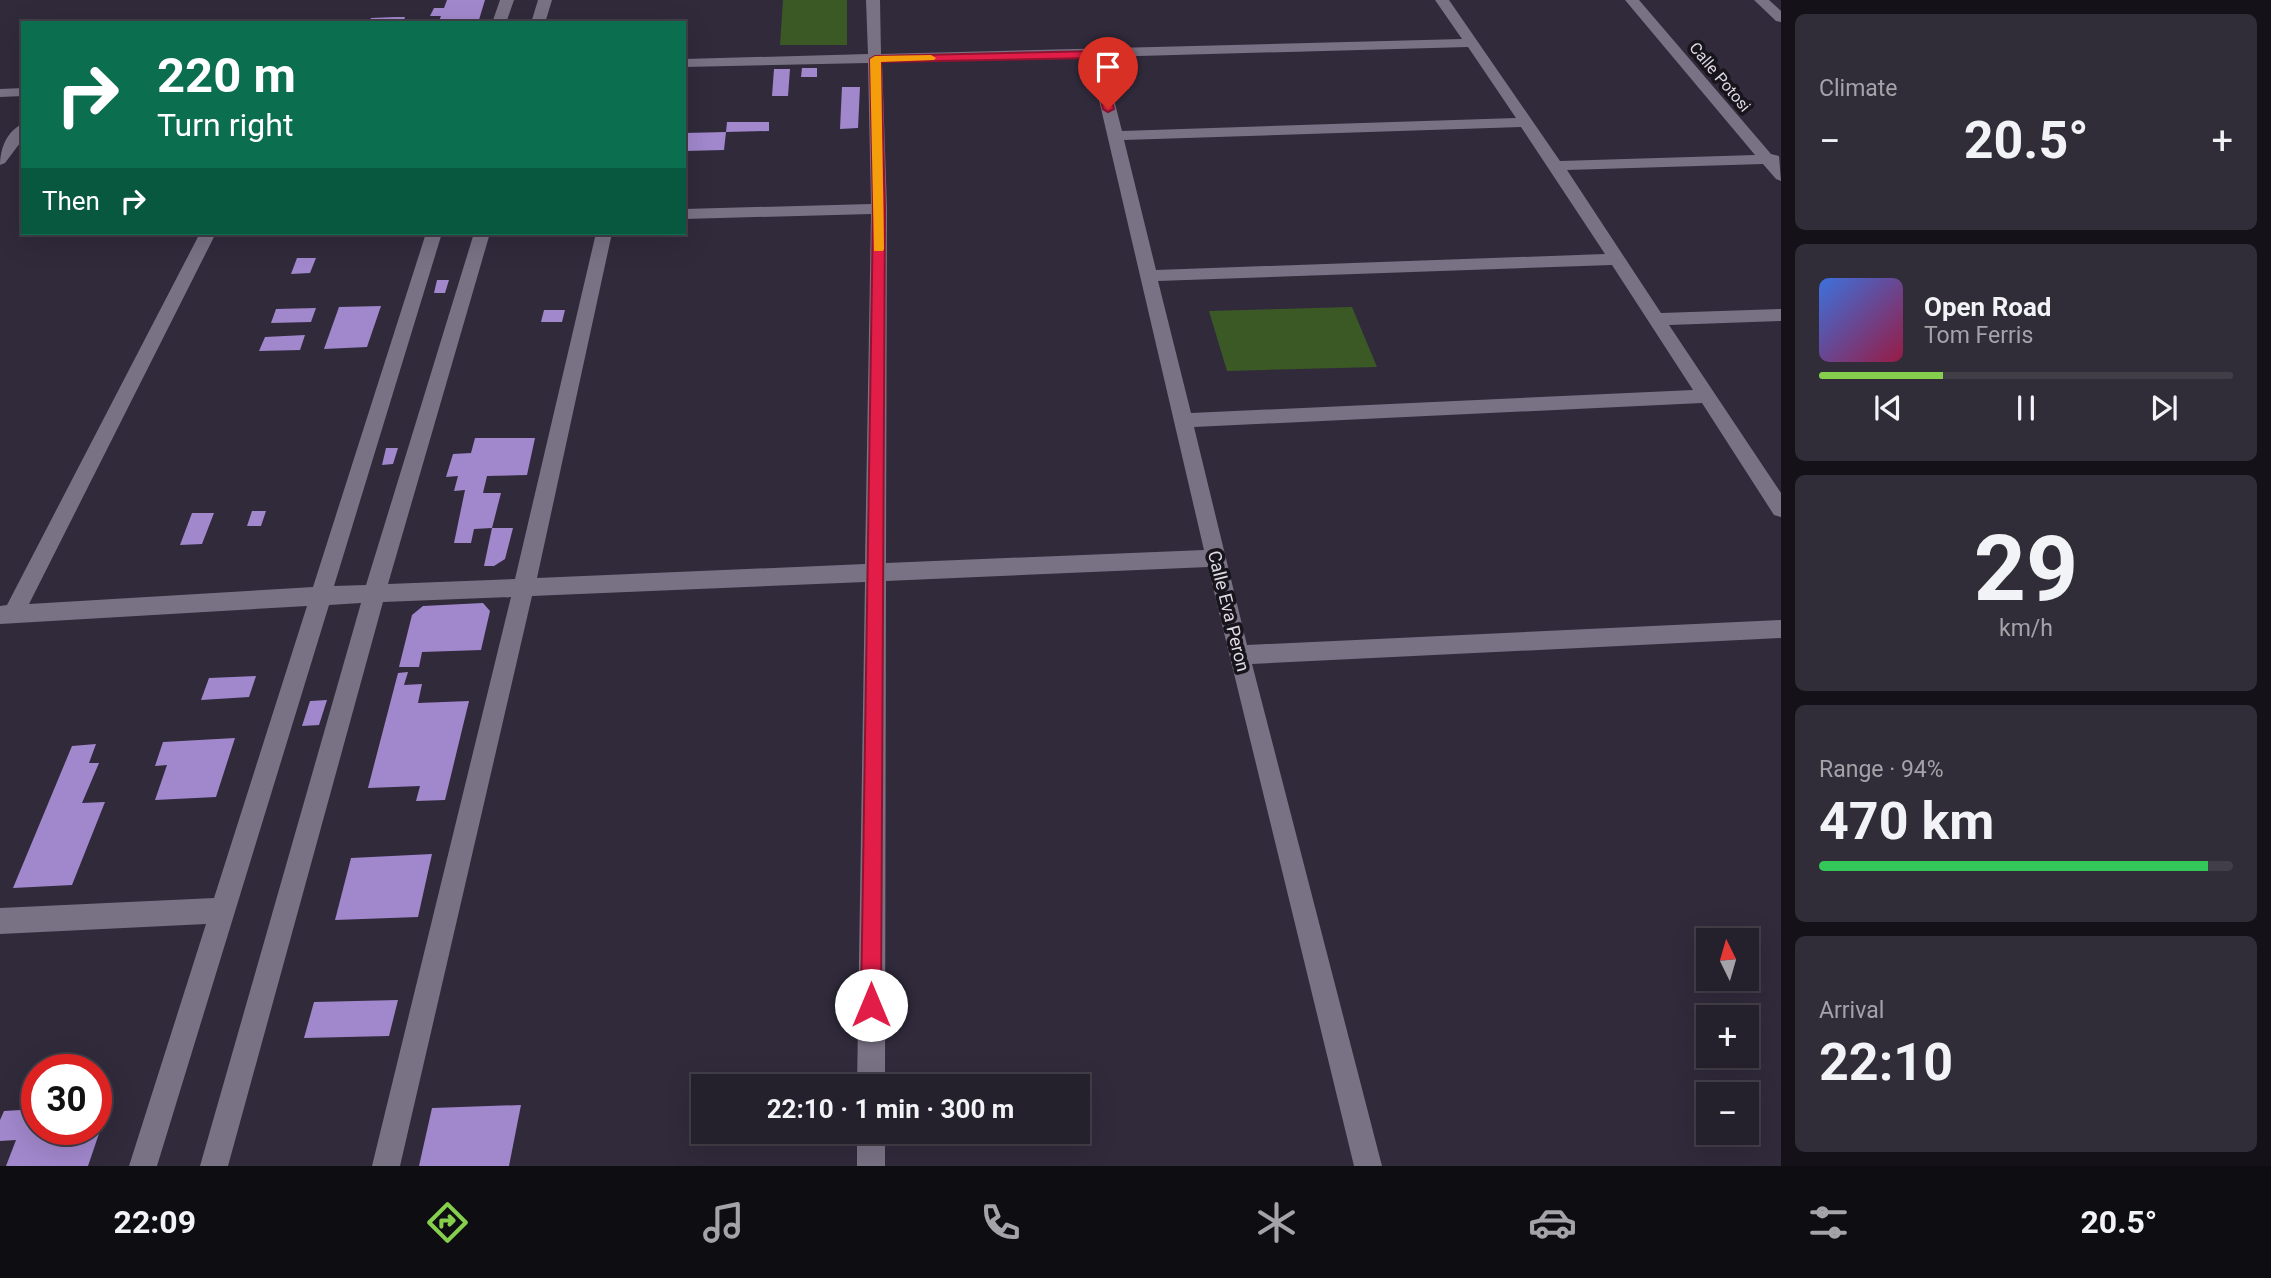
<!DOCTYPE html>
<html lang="en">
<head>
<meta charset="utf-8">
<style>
	:root { --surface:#24202c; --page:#302d38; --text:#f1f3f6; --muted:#a3a3a9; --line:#413e48; --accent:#85cf4c }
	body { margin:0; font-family:Roboto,sans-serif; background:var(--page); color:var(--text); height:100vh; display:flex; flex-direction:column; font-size:26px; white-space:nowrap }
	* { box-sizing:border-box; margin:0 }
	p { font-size:23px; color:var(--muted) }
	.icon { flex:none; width:38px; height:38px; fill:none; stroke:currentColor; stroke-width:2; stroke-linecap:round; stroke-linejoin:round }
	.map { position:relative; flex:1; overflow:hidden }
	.drawer { display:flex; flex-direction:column; gap:14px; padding:14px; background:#141218; width:490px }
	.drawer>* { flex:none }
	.hud { position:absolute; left:21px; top:21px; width:665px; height:214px; border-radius:0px; box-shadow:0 7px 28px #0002,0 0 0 2px var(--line); background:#0b6e4f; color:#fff; overflow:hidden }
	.needle { width:46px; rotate:355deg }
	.fabs { position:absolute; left:1696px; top:928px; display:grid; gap:14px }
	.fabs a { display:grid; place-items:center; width:63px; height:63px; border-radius:0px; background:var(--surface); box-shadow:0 7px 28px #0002,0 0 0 2px var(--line); font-size:35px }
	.speed { position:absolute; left:21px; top:1054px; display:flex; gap:14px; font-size:35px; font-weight:700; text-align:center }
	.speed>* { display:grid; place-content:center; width:91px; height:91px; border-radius:50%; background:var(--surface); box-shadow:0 7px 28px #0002,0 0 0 2px var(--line); line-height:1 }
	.speed .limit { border:10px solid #d22; background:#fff; color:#111 }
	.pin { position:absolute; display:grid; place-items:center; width:60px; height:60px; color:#fff; margin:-72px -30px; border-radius:50% 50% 50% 0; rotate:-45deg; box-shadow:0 0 7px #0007 }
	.pin .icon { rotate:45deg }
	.me { position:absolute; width:77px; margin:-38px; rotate:0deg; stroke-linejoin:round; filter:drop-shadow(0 0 5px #0008) }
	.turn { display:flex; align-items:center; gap:24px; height:147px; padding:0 21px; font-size:32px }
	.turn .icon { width:91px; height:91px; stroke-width:2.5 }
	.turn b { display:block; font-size:49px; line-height:60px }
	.then { display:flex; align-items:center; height:66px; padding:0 21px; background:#0003; gap:14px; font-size:26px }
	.big { font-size:52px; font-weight:700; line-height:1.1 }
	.drawer .tile { flex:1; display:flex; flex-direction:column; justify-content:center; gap:10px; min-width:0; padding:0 24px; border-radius:10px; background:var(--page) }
	.drawer .dial { align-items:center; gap:0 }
	.dial b { font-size:91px; line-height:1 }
	.song { display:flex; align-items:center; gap:21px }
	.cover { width:84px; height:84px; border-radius:10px; background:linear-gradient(135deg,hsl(220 70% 55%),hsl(340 70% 35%)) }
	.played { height:7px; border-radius:4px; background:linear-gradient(90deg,var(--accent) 30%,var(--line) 30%) }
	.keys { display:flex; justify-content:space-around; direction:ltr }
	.heat { display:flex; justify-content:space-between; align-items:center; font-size:38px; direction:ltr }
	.charge { height:10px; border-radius:5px; background:linear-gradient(90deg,#34c759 94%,var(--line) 0) }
	.trip { position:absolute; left:691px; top:1074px; width:399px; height:70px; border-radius:0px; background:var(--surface); box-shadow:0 7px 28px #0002,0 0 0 2px var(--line); font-weight:700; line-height:70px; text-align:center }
	.tabs { display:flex; height:112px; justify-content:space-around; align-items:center; background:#0e0d12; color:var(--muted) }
	.tabs .icon { width:49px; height:49px }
	.tabs .selected { color:var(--accent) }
	.tabs b { font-size:32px; color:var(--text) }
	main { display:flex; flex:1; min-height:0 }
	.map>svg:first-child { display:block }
	.green { fill:#3b5925 }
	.building { fill:#a187cc }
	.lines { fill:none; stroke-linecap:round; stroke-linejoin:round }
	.minor { fill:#797285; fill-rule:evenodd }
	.tertiary { fill:#797285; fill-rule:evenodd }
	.route { fill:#e11d48; stroke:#92132f; stroke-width:2 }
	.slow { fill:#f59e0b }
	.labels { text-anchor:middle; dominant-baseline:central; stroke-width:7; stroke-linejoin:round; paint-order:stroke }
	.far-street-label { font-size:16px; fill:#dedbe5; stroke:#17141c }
	.street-label { font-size:18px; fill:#dedbe5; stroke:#17141c }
</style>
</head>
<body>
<main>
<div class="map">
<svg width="1781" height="1166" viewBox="0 0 1781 1166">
	<rect width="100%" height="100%" fill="#302a3b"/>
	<!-- green -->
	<g class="green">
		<path d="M783 0H847V45H780Z"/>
		<path d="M1352 307 1377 367 1227 371 1209 311Z"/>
	</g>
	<!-- building -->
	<g class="building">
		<path d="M447 0H485L478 23H438L441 16H430L434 8H444Z"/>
		<path d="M395 17H405L403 23H369L371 18Z"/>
		<path d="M802 68H817V77H801Z"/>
		<path d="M774 69H790L788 96H772Z"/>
		<path d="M842 87H860L858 128 840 129Z"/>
		<path d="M727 122H769V131L726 132Z"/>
		<path d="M726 132 724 150 684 151V133Z"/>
		<path d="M297 258H316L310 273 291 274Z"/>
		<path d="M437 280H449L445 293H434Z"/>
		<path d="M381 306 367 347 324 349 339 307Z"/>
		<path d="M316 308 311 322 271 323 276 309Z"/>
		<path d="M544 310H565L562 322H541Z"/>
		<path d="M305 335 300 350 259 351 265 337Z"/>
		<path d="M475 438H535L527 475 487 476 483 493H501L492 528 474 529 471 543H454L465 490 454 491 458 476 446 477 453 454 471 453Z"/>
		<path d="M386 448H398L393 464 382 465Z"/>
		<path d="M252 511H266L261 526H247Z"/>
		<path d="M192 513H214L202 544 180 545Z"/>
		<path d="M492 528H513L505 559 494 566H484Z"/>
		<path d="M483 603 490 611 481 650 422 652 419 667H399L412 615 423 606Z"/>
		<path d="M408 672 404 685 422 684 418 703 469 701 445 800 416 801 420 786 368 788 398 673Z"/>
		<path d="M256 676 249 697 201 700 209 678Z"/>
		<path d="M327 700 319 725 302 726 310 701Z"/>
		<path d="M235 738 216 797 155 800 167 765 155 766 163 742Z"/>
		<path d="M96 744 89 763H99L82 803 105 802 72 885 13 888 72 746Z"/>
		<path d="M432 854 418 917 335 920 351 858Z"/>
		<path d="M398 1000 389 1036 304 1038 314 1002Z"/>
		<path d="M109 1104 88 1166H6L16 1140 0 1141V1120L4 1111 37 1109V1129H96V1105Z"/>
		<path d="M521 1105 509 1166H419L432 1108Z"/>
	</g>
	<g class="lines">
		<!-- minor -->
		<g class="minor">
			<path d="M500 0H514L506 23H492Z"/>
			<path d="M538 0H552L545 23H531Z"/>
			<path d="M866 0H880L881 54 1462 39 1435 0H1449L1560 161 1755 155 1625 0H1639L1771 154 1779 156 1781 181 1776 179 1763 164 1567 170 1661 313 1781 309V321L1669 325 1781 493V517L1774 515 1702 403 1194 427 1247 645 1781 620V638L1252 664 1382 1166H1354L1208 567 886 581 885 1087H857L865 582 532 596 400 1166H372L511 597 383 602 228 1166H200L361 603 329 605 157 1166H129L206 924 0 934V908L214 898 307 606 0 624V606L7 605 200 233H216L29 604 313 587 426 233H442L334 586 366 585 474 233H490L388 584 515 579 596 233H612L537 578 865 564 871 214 684 219V209L871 204 868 63 684 67V59L868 54ZM1468 47 1516 118 1122 131 1103 57ZM1089 57 1204 550 886 563 887 209 882 62ZM1521 127 1605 254 1156 270 1124 140ZM1612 265 1693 390 1191 413 1158 281Z"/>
			<path d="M23 88V96L0 97V89Z"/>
			<path d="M23 124V139L5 163 0 165C0 149 7 130 23 124Z"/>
			<rect x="857" y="1132" width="28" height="34"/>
		</g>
		<!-- tertiary -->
		<path class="tertiary" d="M1754 0H1769L1781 11V22L1776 21Z"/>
	</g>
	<!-- route -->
	<path class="route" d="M1096 51 1102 55 1114 109 1108 112 1103 109 1092 58 881 62 885 209 881 1005 878 1013 871 1015 864 1013 861 1005 873 209 870 59 875 56Z"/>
	<!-- slow -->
	<path class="slow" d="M931 55 936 58 934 60 881 62 884 249 883 251H874L870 59 875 56Z"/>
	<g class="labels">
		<!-- far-street labels -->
		<g class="far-street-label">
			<text transform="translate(1720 77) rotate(50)">Calle Potosi</text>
		</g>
		<!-- street labels -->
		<g class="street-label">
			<text transform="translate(1229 611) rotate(76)">Calle Eva Peron</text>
		</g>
	</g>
</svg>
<div class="fabs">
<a><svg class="needle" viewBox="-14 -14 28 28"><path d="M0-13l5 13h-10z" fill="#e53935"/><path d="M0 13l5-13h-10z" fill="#a3a3a9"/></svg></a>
<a>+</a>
<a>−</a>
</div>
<div class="speed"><div class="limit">30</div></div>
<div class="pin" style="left:1108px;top:109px;background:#d93025"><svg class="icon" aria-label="arrive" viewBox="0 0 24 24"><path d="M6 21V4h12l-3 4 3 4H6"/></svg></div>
<svg class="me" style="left:871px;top:1005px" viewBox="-20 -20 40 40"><circle r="19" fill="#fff"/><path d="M0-13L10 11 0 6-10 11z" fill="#e11d48"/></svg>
<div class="trip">22:10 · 1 min · 300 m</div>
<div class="hud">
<div class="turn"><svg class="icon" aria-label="right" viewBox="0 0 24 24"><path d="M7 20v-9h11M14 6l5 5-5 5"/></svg><div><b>220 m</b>Turn right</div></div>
<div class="then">Then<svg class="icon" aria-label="right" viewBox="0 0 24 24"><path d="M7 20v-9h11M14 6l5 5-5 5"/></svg></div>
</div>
</div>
<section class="drawer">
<div class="tile"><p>Climate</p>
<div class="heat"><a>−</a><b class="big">20.5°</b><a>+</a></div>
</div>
<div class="tile">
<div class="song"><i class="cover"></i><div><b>Open Road</b><p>Tom Ferris</p></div></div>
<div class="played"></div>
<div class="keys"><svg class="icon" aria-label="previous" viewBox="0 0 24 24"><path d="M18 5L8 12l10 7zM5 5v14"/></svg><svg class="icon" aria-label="pause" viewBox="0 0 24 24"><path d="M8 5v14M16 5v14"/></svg><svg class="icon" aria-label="next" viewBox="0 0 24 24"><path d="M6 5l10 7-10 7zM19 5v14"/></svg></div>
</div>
<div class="tile dial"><b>29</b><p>km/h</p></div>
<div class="tile"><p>Range · 94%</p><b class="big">470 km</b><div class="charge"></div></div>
<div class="tile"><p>Arrival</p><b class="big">22:10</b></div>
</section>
</main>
<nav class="tabs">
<b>22:09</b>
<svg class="icon selected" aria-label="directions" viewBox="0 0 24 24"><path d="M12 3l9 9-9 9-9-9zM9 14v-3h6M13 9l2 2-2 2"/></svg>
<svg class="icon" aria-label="music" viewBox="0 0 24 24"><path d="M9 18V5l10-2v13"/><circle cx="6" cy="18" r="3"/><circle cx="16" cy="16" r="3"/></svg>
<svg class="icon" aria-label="phone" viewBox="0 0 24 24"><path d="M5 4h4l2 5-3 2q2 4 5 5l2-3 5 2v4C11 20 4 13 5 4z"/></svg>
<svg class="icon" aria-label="climate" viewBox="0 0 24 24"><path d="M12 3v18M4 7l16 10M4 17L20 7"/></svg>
<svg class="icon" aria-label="car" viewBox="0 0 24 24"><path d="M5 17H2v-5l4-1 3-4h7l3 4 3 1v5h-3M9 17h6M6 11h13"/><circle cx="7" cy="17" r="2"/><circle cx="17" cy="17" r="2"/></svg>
<svg class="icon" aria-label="filters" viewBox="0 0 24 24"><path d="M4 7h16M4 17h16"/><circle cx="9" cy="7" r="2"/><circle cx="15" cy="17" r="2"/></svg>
<b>20.5°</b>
</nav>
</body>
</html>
